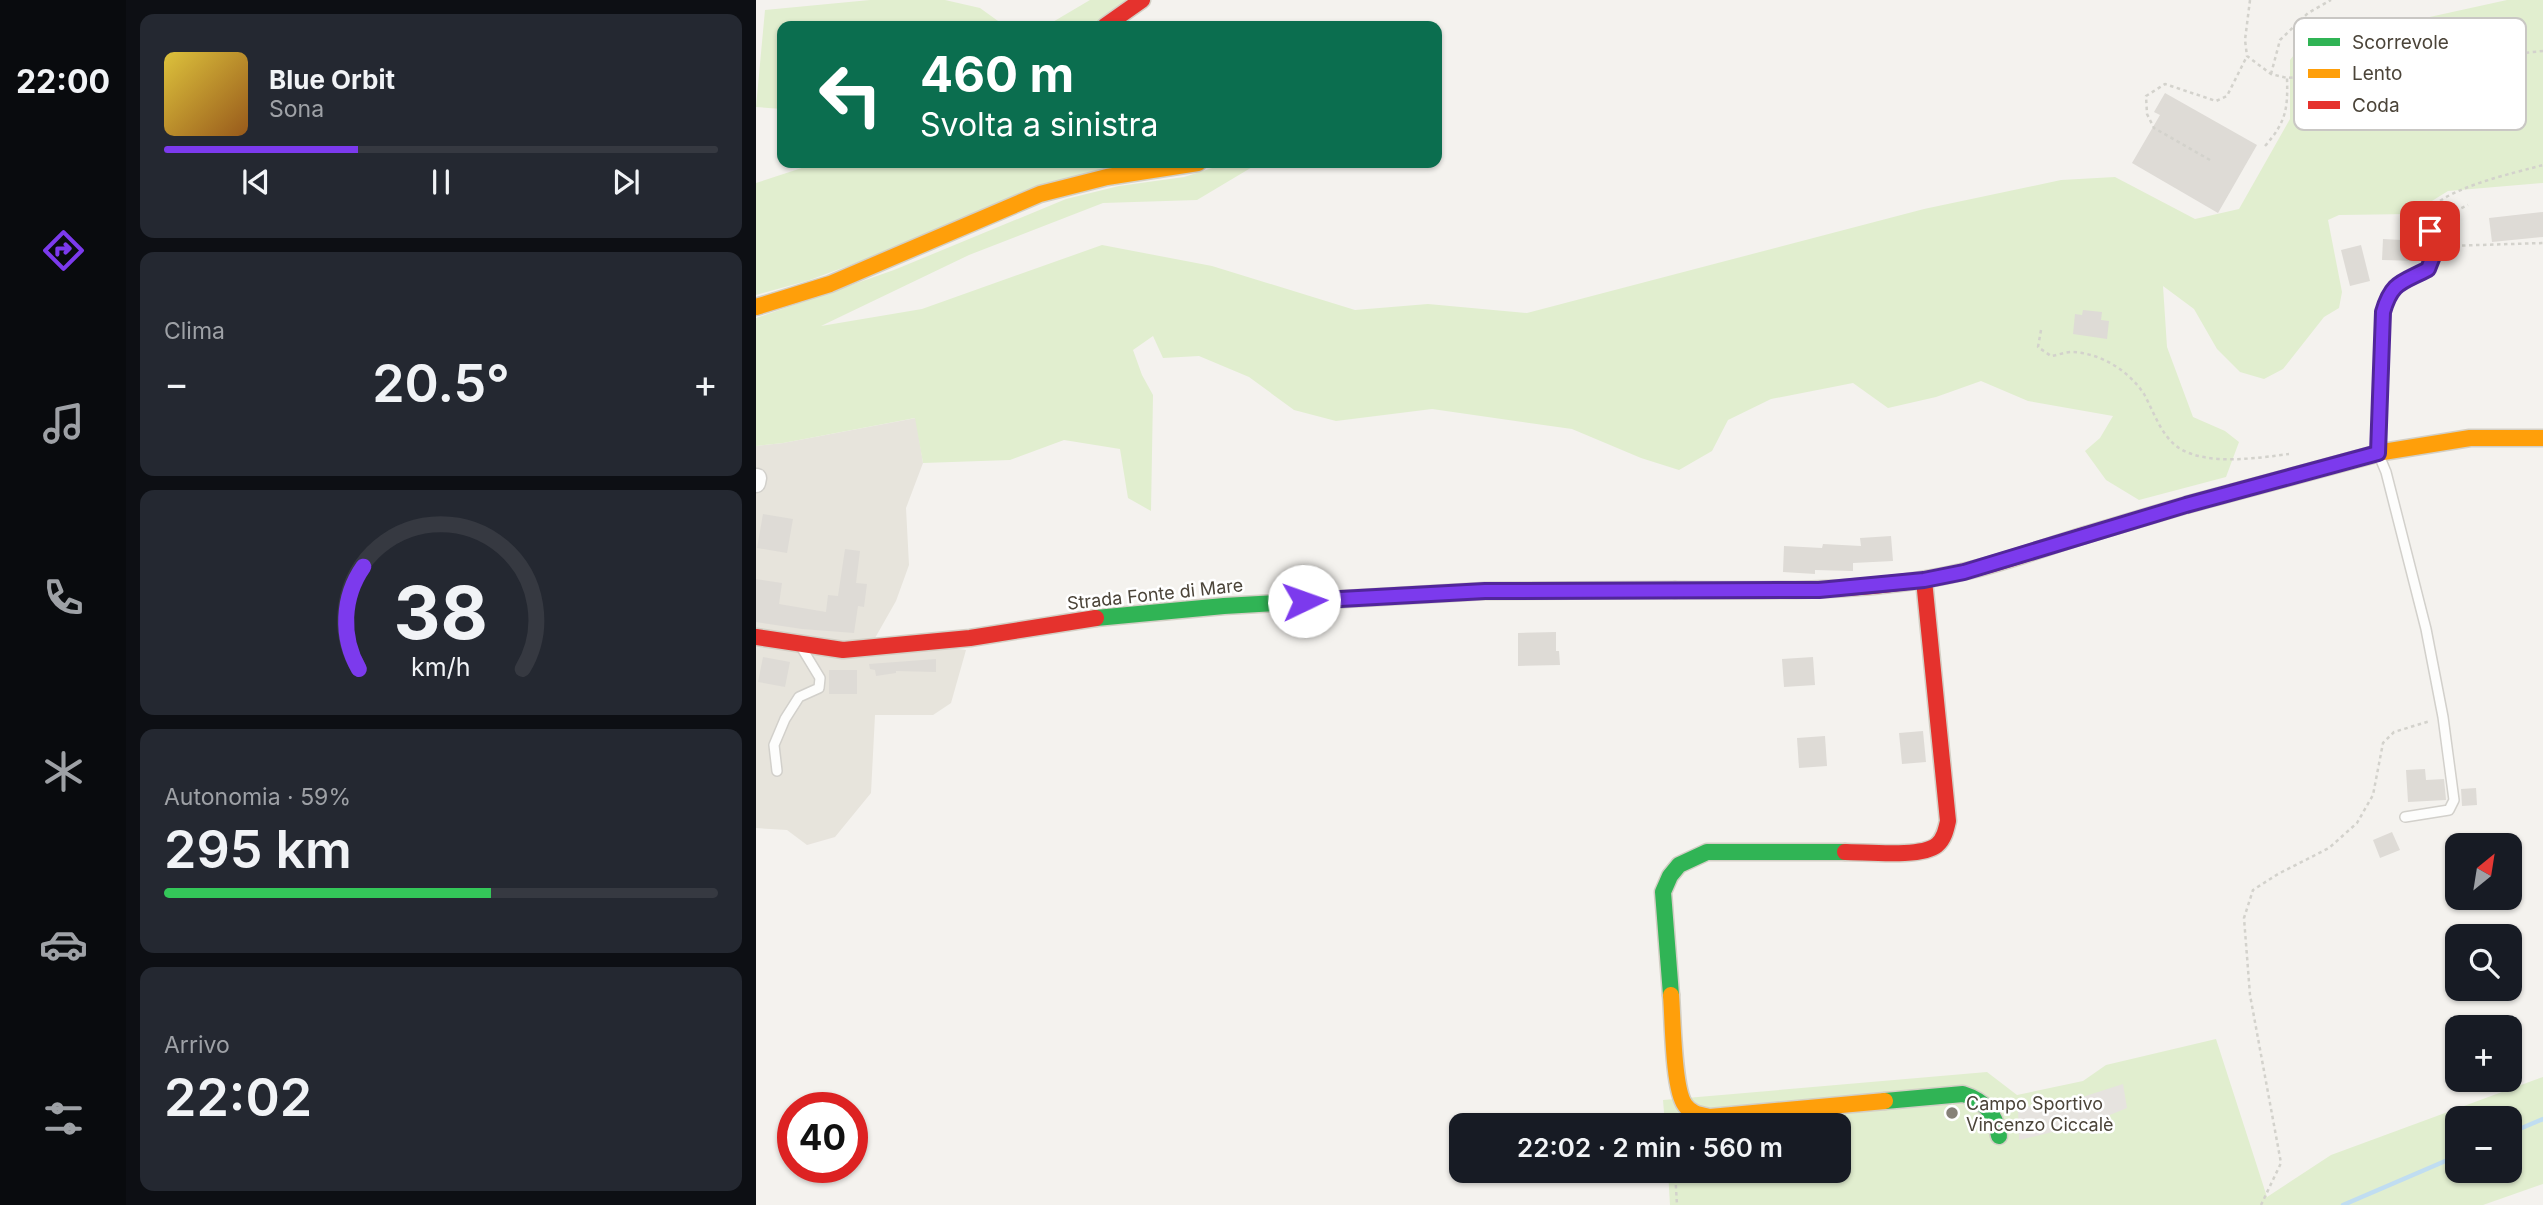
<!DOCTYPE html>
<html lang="it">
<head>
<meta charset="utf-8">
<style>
	:root { --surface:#171b24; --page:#242831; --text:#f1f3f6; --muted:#9ea1a6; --line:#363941; --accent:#7c3aed }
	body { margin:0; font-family:Inter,sans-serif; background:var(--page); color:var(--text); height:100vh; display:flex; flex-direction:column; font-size:26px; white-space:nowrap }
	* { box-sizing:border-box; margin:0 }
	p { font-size:23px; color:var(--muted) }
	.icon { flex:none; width:38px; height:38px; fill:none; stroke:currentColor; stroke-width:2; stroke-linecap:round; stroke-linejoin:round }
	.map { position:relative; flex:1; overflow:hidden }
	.sheet { display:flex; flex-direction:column; gap:14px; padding:14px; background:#0d0f14; width:630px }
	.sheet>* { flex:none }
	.top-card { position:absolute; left:21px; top:21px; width:665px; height:147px; border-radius:14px; box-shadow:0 2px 5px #0004; background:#0b6e4f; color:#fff; overflow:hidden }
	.needle { width:46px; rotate:30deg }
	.tools { position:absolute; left:1689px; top:833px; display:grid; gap:14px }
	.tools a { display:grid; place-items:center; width:77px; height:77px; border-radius:14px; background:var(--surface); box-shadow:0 2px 5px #0004; font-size:35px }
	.speed { position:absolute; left:21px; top:1092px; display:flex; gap:14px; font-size:35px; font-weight:700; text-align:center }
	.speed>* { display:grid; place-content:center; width:91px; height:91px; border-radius:50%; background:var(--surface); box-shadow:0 2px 5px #0004; line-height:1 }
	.speed .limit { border:10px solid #d22; background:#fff; color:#111 }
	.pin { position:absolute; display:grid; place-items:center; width:60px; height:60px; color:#fff; margin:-30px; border-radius:14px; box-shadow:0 4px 10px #0006 }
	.me { position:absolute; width:77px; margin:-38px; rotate:87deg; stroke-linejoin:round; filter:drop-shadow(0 0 5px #0008) }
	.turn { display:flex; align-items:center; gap:24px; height:147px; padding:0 28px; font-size:32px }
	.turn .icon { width:91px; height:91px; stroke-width:2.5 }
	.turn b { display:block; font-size:49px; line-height:60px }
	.big { font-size:52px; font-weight:600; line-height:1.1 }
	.sheet .widget { flex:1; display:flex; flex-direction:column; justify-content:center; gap:10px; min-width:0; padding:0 24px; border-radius:14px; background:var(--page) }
	.sheet .dial { align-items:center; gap:0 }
	.dial svg { height:182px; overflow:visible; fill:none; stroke:var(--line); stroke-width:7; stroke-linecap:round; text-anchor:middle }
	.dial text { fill:var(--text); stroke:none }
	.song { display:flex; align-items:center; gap:21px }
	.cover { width:84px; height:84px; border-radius:10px; background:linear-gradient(135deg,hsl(50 70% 55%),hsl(30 70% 35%)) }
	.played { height:7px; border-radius:4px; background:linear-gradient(90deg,var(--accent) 35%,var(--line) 35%) }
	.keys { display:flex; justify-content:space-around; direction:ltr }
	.heat { display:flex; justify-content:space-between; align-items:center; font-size:38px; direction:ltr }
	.charge { height:10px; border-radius:5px; background:linear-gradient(90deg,#34c759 59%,var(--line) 0) }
	.trip { position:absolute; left:693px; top:1113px; width:402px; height:70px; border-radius:14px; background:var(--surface); box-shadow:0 2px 5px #0004; font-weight:600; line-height:70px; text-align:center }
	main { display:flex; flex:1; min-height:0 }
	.tabs { display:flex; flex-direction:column; width:126px; justify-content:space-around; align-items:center; background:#090b0e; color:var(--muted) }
	.tabs .icon { width:49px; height:49px }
	.tabs .on { color:var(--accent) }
	.tabs b { font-size:32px; color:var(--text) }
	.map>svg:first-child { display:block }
	.residential { fill:#e7e4dc }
	.green { fill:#e1eecf; fill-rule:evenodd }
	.parking { fill:#e6e3df }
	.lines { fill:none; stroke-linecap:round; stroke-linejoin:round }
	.stream { stroke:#c0ddf1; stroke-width:4.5 }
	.building { fill:#dedbd6 }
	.lane-casing { stroke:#d2d0cb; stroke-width:12 }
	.street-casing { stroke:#d2d0cb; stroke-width:21 }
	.fast-casing { stroke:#d3cfc5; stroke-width:19 }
	.slow-casing { stroke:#d3cfc5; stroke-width:19 }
	.jam-casing { stroke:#d3cfc5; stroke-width:19 }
	.path { stroke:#d3d2cc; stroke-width:2.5; stroke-dasharray:3.5 3.5; stroke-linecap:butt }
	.lane { stroke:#fdfdfc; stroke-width:9 }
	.street { stroke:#fdfdfc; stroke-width:18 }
	.fast { stroke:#30b455; stroke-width:16 }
	.slow { stroke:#ff9f0a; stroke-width:16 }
	.jam { stroke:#e5322d; stroke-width:16 }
	.route-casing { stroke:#51269a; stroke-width:18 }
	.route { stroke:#7c3aed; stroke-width:12 }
	.poi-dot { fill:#868178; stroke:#fff; stroke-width:2.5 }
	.labels { text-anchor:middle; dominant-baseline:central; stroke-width:5; stroke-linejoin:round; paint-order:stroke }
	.street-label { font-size:18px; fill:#4b4439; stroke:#fff }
	.poi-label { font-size:18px; fill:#4b4439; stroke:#fff; text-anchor:start }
	.key { fill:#fff; stroke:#c9c7c4; stroke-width:2 }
	.key-label { font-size:19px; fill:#4b4439 }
</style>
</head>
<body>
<main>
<nav class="tabs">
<b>22:00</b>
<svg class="icon on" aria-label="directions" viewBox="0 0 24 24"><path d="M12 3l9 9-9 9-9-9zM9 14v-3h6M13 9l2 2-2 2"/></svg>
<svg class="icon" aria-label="music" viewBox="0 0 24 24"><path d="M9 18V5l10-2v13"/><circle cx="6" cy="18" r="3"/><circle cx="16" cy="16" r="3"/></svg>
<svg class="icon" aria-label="phone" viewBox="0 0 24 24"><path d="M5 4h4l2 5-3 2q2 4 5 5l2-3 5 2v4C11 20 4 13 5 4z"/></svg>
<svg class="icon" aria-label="climate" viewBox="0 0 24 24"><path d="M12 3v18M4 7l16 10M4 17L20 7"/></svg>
<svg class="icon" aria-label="car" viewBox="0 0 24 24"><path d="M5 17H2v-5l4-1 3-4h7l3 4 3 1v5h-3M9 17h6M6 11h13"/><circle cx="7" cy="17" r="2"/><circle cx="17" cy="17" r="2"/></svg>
<svg class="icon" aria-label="filters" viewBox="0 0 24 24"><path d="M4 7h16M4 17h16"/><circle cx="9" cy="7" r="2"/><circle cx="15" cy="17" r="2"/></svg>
</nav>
<section class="sheet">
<div class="widget">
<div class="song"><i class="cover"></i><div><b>Blue Orbit</b><p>Sona</p></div></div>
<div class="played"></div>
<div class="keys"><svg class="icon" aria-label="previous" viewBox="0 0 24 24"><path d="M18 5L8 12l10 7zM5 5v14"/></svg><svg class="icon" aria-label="pause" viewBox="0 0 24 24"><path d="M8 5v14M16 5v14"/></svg><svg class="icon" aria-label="next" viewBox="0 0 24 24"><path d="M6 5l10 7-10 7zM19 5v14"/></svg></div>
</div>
<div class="widget"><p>Clima</p>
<div class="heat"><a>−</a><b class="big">20.5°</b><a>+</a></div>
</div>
<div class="widget dial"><svg viewBox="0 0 100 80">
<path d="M14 69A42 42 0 1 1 86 69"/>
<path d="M14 69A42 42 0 0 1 16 24" stroke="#7c3aed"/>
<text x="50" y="56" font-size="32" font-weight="700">38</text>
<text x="50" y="72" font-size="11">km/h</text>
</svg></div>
<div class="widget"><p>Autonomia · 59%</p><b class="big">295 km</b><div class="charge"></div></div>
<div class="widget"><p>Arrivo</p><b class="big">22:02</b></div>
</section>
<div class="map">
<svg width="1787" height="1205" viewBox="0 0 1787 1205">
	<rect width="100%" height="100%" fill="#f4f2ee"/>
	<!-- residential -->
	<path class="residential" d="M160 418 167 463 150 508 153 565 140 601 119 638 210 650 195 703 177 715H119L115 793 79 837 51 845 31 830 0 828V446L27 443Z"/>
	<!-- green -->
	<g class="green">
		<path d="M114 0H189L224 8 249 26H26V109L0 107 9 10Z"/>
		<path d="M334 0H372L335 26H290Z"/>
		<path d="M1751 0H1787V183L1692 191 1655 214 1583 215 1572 220 1586 292 1583 308 1568 317 1527 369 1508 379 1484 372 1461 349 1438 309 1407 286 1411 347 1437 417 1469 431 1483 442 1470 477 1383 500 1350 480 1329 451 1344 438 1357 416 1272 401 1225 381 1180 397 1132 408 1097 383 1015 399 972 420 956 451 923 470 885 458 816 429 676 409 580 421 538 410 493 377 443 356 407 358 397 336 377 350 386 375 397 395 395 511 372 498 364 449 308 440 254 460 167 463 159 418 27 443 0 446V318L138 270 310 199 363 186 428 177 472 163H503L441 200 347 203 213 255 65 326 166 309 346 245 456 266 599 310 672 304 771 313 1168 209 1305 180 1359 177 1439 219 1483 209 1534 119V60L1546 45Z"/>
		<path d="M61 163H372L51 281 0 295V183Z"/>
		<path d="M1460 1039 1511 1197 1575 1155 1787 1077V1184L1727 1205H914L912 1171H1083V1125H909L907 1100 1231 1072 1261 1095 1327 1081 1350 1065ZM1701 1118H1754V1171H1701Z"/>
	</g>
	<!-- parking -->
	<path class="parking" d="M1367 1084 1371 1108 1334 1123 1263 1140 1262 1109 1306 1099 1314 1101Z"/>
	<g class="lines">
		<!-- stream -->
		<g class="stream">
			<path d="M1754 1133 1787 1119"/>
			<path d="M1587 1205 1701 1156"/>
		</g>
	</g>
	<!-- building -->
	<g class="building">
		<path d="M1409 93 1501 145 1462 213 1376 163 1404 115 1398 112Z"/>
		<path d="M1787 212V237L1736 242 1733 218Z"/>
		<path d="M1627 239 1664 241 1663 261 1626 260Z"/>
		<path d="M1605 245 1614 281 1594 286 1585 250Z"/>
		<path d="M1327 310 1346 312 1345 320 1353 321 1351 339 1317 334 1319 314 1326 315Z"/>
		<path d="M7 514 37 519 31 553 1 548Z"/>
		<path d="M1135 536 1137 561 1097 563V571L1059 570V574L1027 572 1028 546 1066 548 1067 544 1105 546 1104 538Z"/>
		<path d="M89 549 104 551 100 583 111 584 108 607 102 606 98 633 46 629 0 622V579L26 583 23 604 70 612 72 595 82 596Z"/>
		<path d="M800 632V651H803L804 665 762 666V633Z"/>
		<path d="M7 657 34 662 29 687 2 682Z"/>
		<path d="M1057 657 1059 685 1028 687 1026 659Z"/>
		<path d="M180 659V672L140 671V673L120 676 119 670 114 669 113 664Z"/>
		<rect x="73" y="670" width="28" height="24"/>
		<path d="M1167 731 1170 762 1146 764 1143 733Z"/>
		<path d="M1069 736 1071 766 1043 768 1041 738Z"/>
		<path d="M1669 769 1670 780 1688 779 1690 800 1652 802 1650 770Z"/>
		<path d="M1720 788 1721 805 1706 806 1705 789Z"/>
		<path d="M1636 832 1644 850 1624 858 1617 840Z"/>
	</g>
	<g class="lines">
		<defs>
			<g id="lane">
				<path d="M21 771 18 745 29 719 43 697 63 688 64 678 47 650"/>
				<path d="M1649 817 1693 810 1698 800 1687 717 1670 629 1630 472 1622 453 1627 312C1630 300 1633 291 1642 283 1651 277 1664 276 1672 268 1685 255 1681 236 1667 226"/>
			</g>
			<path id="street" d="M0 483 1 478"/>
			<g id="fast">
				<path d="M340 618 468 606 729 591 919 590"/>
				<path d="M915 995 907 892 914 876 923 865 951 852H1089"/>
				<path d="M1129 1101 1207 1094C1229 1101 1239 1113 1243 1136"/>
			</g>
			<g id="slow">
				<path d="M0 307 74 284 284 194 351 177 442 163"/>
				<path d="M1329 535 1430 505 1627 452 1714 438H1787"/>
				<path d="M915 995C917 1019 917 1089 929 1105 935 1114 945 1115 954 1117L1129 1101"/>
			</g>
			<g id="jam">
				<path d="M349 26 386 0"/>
				<path d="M919 590C1015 590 1113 594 1206 572 1248 563 1289 547 1329 535"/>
				<path d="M0 637 87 650 214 638 340 618"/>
				<path d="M1089 852C1111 852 1165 858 1181 845 1188 839 1190 830 1192 821L1168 580"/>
			</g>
		</defs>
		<!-- lane casing -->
		<use href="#lane" class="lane-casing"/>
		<!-- street casing -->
		<use href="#street" class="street-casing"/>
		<!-- fast casing -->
		<use href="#fast" class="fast-casing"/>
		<!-- slow casing -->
		<use href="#slow" class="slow-casing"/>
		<!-- jam casing -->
		<use href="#jam" class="jam-casing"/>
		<!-- path -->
		<g class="path">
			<path d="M1494 0 1489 40 1491 56 1515 74 1531 78 1787 51"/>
			<path d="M1515 74 1524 40 1552 13 1575 0"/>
			<path d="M1509 146C1530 122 1532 109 1531 78"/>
			<path d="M1454 160 1398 128 1391 114 1390 96 1409 84 1460 101 1471 96 1491 56"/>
			<path d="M1670 216C1681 189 1759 173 1787 165"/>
			<path d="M1680 220 1712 205"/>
			<path d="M1692 246 1787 243"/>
			<path d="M1285 330 1282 347 1295 356C1302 355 1310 352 1316 352 1345 353 1373 371 1388 394 1398 412 1405 436 1423 448 1451 466 1502 458 1533 454"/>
			<path d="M919 1171 921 1205"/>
			<path d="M1505 1205 1525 1163 1494 995 1488 918 1497 890 1522 874 1573 848 1601 823 1617 795 1627 743 1638 732 1674 721"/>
		</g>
		<!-- lane -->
		<use href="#lane" class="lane"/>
		<!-- street -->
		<use href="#street" class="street"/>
		<!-- fast -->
		<use href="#fast" class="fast"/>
		<!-- slow -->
		<use href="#slow" class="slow"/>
		<!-- jam -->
		<use href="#jam" class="jam"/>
	</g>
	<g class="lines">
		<defs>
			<path id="route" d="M548 601 729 591 1063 590 1168 580 1208 572 1430 505 1622 453 1627 312C1636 281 1646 283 1672 269L1681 246 1674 231"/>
		</defs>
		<!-- route casing -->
		<use href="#route" class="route-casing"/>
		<!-- route -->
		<use href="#route" class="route"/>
	</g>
	<!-- markers -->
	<circle class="poi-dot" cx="1196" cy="1113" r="7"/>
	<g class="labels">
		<!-- street labels -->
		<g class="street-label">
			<text transform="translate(399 594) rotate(-6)">Strada Fonte di Mare</text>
		</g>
		<!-- poi labels -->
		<g class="poi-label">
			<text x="1210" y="1103">Campo Sportivo<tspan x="1210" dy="21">Vincenzo Ciccalè</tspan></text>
		</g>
	</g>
	<!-- legend -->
	<rect x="1538" y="18" width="232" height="112" rx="10" class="key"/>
	<rect x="1552" y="38" width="32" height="8" fill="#30b455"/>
	<rect x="1552" y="69" width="32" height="9" fill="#ff9f0a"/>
	<rect x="1552" y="101" width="32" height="8" fill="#e5322d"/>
	<g class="key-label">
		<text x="1596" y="49">Scorrevole</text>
		<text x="1596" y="80">Lento</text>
		<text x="1596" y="112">Coda</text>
	</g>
</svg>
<div class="tools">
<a><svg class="needle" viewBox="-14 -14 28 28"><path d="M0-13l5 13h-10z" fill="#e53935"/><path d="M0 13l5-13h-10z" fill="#9ea1a6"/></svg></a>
<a><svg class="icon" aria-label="search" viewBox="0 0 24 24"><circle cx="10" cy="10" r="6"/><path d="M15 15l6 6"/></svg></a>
<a>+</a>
<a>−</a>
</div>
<div class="speed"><div class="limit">40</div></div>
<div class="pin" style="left:1674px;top:231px;background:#d93025"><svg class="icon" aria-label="arrive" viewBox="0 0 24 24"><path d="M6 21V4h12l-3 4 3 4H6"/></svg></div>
<svg class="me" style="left:548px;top:601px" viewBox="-20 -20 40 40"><circle r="19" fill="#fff"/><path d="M0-13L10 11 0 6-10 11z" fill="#7c3aed"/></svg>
<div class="trip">22:02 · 2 min · 560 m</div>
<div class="top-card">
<div class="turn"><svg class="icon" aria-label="left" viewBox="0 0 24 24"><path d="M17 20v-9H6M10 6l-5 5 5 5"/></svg><div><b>460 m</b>Svolta a sinistra</div></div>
</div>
</div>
</main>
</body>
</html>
